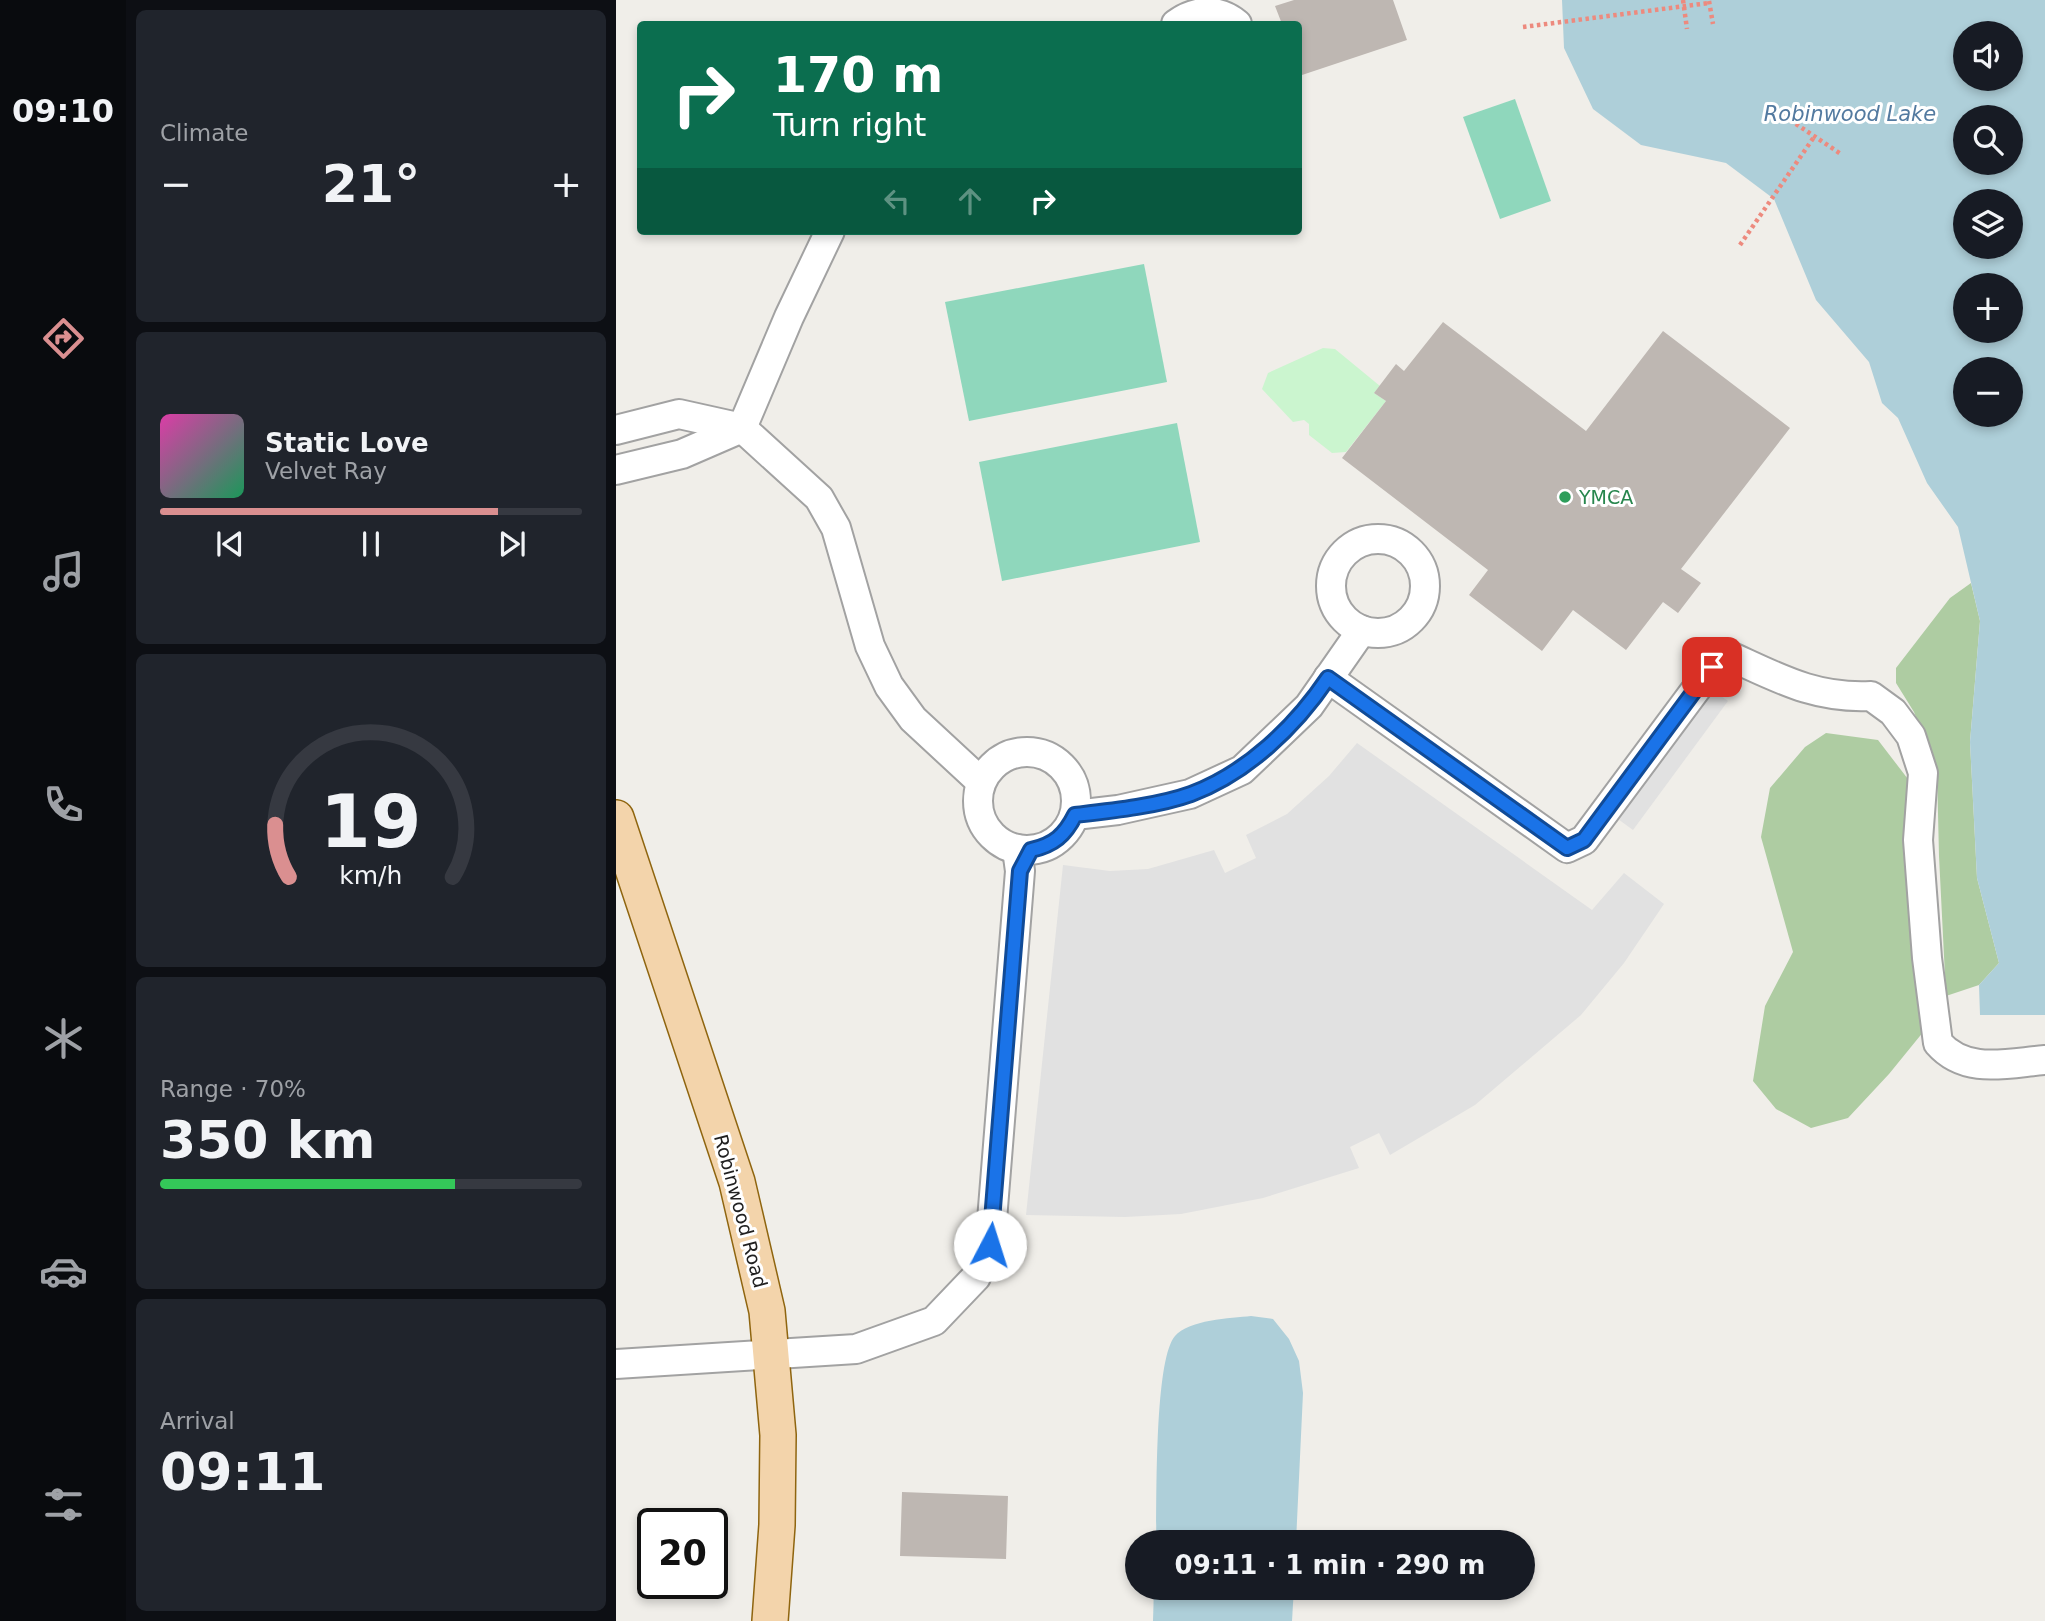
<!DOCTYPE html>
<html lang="en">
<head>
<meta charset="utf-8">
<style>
	:root { --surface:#171b24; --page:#20242c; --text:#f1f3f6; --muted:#9ea1a6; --line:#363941; --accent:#da8f90 }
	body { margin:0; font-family:"DejaVu Sans",sans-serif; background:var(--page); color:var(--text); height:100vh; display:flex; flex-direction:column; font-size:26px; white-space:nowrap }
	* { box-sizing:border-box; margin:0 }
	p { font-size:23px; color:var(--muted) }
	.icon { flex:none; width:38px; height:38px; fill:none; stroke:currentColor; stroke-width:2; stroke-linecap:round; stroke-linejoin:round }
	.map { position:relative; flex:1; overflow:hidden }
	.drawer { display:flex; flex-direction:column; gap:10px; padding:10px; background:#0d0f14; width:490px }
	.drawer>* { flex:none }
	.banner { position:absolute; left:21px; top:21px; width:665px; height:214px; border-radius:7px; box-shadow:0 4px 10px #0003; background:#0b6e4f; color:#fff; overflow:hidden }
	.controls { position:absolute; left:1337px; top:21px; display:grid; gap:14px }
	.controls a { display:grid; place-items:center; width:70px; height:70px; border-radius:50%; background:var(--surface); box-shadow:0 4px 10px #0003; font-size:35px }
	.speed { position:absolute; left:21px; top:1508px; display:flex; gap:14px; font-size:35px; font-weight:700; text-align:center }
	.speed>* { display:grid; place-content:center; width:91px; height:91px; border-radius:50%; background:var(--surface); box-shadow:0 4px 10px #0003; line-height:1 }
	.speed .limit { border:4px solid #111; border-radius:10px; background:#fff; color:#111 }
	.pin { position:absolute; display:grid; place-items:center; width:60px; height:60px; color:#fff; margin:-30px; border-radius:14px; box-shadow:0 4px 10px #0006 }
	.me { position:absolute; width:77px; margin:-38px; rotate:5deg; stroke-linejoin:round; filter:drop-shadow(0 0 5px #0008) }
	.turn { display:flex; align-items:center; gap:24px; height:147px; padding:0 21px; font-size:32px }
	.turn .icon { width:91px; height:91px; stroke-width:2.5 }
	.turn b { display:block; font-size:49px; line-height:60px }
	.lanes { display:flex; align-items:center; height:66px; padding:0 21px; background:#0003; justify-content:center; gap:35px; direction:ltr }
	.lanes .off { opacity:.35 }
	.big { font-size:52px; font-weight:700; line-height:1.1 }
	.drawer .card { flex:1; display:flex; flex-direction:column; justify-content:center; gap:10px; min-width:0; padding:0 24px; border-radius:10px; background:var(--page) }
	.drawer .dial { align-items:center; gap:0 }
	.dial svg { height:182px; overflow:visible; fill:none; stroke:var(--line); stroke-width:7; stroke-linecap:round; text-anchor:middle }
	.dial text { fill:var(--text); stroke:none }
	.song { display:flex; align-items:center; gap:21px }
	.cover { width:84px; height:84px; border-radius:10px; background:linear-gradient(135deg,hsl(320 70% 55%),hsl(150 70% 35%)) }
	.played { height:7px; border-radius:4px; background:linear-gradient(90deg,var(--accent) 80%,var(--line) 80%) }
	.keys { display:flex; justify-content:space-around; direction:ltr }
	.heat { display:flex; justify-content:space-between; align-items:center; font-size:38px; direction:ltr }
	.charge { height:10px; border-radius:5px; background:linear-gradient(90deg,#34c759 70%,var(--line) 0) }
	.trip { position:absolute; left:509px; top:1530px; width:410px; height:70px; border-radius:35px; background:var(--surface); box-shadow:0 4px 10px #0003; font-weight:700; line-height:70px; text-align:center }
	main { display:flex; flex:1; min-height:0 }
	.tab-bar { display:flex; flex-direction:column; width:126px; justify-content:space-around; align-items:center; background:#090b0e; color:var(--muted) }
	.tab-bar .icon { width:49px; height:49px }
	.tab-bar .on { color:var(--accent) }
	.tab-bar b { font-size:32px; color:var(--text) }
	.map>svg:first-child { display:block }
	.forest { fill:#aecca2 }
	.park { fill:#cbf5cf }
	.pitch { fill:#8fd7bc }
	.parking { fill:#e1e1e1 }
	.water { fill:#aecfd9; fill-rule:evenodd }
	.building { fill:#beb7b2 }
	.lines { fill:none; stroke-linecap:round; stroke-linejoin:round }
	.minor-casing { stroke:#a2a2a2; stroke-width:32 }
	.major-casing { stroke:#8f650f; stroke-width:38 }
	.path { stroke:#ed8a7e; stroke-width:4.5; stroke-dasharray:3.5 3.5; stroke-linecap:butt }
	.minor { stroke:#fff; stroke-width:28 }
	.major { stroke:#f3d4ab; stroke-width:35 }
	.route-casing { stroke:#114b97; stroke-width:18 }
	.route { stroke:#1a73e8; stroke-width:12 }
	.leisure-dot { fill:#2e9e5b; stroke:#fff; stroke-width:2.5 }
	.labels { text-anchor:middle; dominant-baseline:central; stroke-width:6; stroke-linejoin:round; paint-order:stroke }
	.leisure-label { font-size:19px; fill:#27864d; stroke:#fff; text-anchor:start }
	.street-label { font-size:19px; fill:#212121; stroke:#fff }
	.water-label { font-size:21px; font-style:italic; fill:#537aa0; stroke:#fff }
</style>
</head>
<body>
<main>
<nav class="tab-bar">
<b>09:10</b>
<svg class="icon on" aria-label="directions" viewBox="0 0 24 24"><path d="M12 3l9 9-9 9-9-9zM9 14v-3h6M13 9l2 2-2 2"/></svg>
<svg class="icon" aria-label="music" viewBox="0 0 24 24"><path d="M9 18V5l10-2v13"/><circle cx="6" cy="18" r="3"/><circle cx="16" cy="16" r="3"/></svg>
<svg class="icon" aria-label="phone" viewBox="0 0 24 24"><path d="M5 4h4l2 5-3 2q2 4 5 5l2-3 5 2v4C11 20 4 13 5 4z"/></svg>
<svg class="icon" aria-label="climate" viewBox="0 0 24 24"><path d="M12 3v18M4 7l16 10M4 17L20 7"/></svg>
<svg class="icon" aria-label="car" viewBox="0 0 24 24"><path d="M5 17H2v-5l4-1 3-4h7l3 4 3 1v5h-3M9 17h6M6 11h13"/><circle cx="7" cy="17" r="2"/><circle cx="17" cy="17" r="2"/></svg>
<svg class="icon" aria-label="filters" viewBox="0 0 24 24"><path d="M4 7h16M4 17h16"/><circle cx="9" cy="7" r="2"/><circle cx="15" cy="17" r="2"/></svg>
</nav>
<section class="drawer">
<div class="card"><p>Climate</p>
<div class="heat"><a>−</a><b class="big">21°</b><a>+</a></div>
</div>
<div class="card">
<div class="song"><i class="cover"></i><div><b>Static Love</b><p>Velvet Ray</p></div></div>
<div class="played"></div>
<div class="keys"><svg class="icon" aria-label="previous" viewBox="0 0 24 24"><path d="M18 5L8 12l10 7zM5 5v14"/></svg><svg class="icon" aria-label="pause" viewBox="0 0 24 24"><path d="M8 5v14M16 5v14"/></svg><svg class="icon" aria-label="next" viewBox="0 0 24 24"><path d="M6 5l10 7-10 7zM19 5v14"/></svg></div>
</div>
<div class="card dial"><svg viewBox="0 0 100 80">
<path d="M14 69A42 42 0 1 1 86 69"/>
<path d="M14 69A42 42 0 0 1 8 46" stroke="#da8f90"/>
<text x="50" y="56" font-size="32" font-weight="700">19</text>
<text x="50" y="72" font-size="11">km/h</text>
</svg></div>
<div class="card"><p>Range · 70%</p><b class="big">350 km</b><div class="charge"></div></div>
<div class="card"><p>Arrival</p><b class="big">09:11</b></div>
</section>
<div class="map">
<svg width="1429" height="1621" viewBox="0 0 1429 1621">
	<rect width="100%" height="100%" fill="#f0eee9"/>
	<!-- forest -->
	<g class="forest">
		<path d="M1355 583 1364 621 1354 742 1361 878 1383 963 1363 985 1330 996 1323 856 1321 771 1298 712 1280 683V668L1334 598Z"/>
		<path d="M1210 733 1262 740 1295 783 1308 1031 1273 1074 1232 1118 1195 1128 1160 1109 1137 1081 1149 1006 1177 952 1145 837 1154 788 1189 747Z"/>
	</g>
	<!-- park -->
	<path class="park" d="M707 348 719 349 764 386 758 393 770 401 730 452 716 453 693 435V424L688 420 677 422 646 389 652 373Z"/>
	<!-- pitch -->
	<g class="pitch">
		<path d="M899 99 935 201 884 219 847 117Z"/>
		<path d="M528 264 551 382 353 421 329 302Z"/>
		<path d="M561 423 584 542 386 581 363 462Z"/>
	</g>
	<!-- parking -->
	<g class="parking">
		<path d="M1085 682 1112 701 1017 830 991 811Z"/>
		<path d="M741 743 976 910 1008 873 1048 904 1008 963 965 1015 859 1105 774 1155 763 1133 734 1147 743 1168 647 1198 565 1214 509 1217 410 1215 447 865 494 871 532 869 598 850 609 873 640 858 630 835 671 814 713 776Z"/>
	</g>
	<!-- water -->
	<g class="water">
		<path d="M946 0H1429V1015H1364L1363 985 1383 963 1361 878 1354 742 1364 621 1342 527 1311 483 1282 418 1266 403 1253 362 1200 300 1158 199 1110 163 1025 145 977 109 948 48ZM1349 33H1395V79H1349ZM1349 117H1395V163H1349ZM1349 201H1395V247H1349ZM1349 285H1395V331H1349ZM1349 369H1395V415H1349Z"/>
		<path d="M635 1316 657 1319 673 1339 683 1361 687 1393 680 1542H540C541 1503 538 1360 559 1336 572 1320 615 1318 635 1316Z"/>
		<path d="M538 1587H678L676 1621H537Z"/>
	</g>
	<!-- building -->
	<g class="building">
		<path d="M678 0H777L791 40 683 76 682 24H666L659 6Z"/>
		<path d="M827 322 970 431 1047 331 1174 428 1065 569 1085 583 1062 613 1047 602 1010 650 957 610 926 651 853 595 872 570 726 458 770 401 758 393 780 364 788 371Z"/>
		<path d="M286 1492 392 1496 390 1559 284 1556Z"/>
	</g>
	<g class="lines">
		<defs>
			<g id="minor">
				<path d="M560 24C579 10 602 8 621 24"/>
				<path d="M0 430 63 414 126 428 203 498 220 528 254 646 273 686 297 719 365 782"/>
				<path d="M0 470 66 454 126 428 173 317 214 231"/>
				<circle cx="762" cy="586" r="47"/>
				<path d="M712 678 951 848 968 840 1107 653C1159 676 1196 699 1255 696L1277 712 1295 736 1307 773 1302 840 1311 958 1322 1043C1350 1075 1391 1063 1429 1060"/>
				<circle cx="411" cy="801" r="49"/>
				<path d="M459 815 502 810 574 794 626 770 693 706 746 630"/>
				<path d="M0 1364 240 1349 318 1321 360 1277 374 1245 404 871 401 849"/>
			</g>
			<path id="major" d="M0 818 121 1182 151 1311 162 1435 161 1525 154 1621"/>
		</defs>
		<!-- minor casing -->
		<use href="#minor" class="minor-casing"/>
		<!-- major casing -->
		<use href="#major" class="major-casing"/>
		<!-- path -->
		<g class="path">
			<path d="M1067 0 1071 29"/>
			<path d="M1093 1 1097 24"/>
			<path d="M907 27 1093 3"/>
			<path d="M1174 120 1225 154"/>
			<path d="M1124 245 1198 137"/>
		</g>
		<!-- minor -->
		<use href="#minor" class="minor"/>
		<!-- major -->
		<use href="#major" class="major"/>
	</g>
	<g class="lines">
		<defs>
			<path id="route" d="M374 1245 404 871 415 850C438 845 449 835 459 815 494 811 542 806 575 794 631 773 679 727 712 678L951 848 968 840 1096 667"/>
		</defs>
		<!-- route casing -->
		<use href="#route" class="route-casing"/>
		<!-- route -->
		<use href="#route" class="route"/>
	</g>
	<!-- markers -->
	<circle class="leisure-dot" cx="949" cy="497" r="7"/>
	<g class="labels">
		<!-- leisure labels -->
		<g class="leisure-label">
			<text x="963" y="497">YMCA</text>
		</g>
		<!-- street labels -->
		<g class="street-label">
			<text transform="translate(125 1211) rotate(75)">Robinwood Road</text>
		</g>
		<!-- water labels -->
		<g class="water-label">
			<text x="1234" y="114">Robinwood Lake</text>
		</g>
	</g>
</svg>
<div class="controls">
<a><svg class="icon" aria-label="sound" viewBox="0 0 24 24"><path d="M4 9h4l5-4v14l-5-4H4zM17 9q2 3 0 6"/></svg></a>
<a><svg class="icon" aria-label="search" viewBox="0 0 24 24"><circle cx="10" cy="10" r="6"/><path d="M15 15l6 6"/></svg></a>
<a><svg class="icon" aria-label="layers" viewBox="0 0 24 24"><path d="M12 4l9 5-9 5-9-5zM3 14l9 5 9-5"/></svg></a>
<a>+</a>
<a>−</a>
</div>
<div class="speed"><div class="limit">20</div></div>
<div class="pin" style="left:1096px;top:667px;background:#d93025"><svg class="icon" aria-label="arrive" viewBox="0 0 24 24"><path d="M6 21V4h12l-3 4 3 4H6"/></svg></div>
<svg class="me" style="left:374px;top:1245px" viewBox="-20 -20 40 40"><circle r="19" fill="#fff"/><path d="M0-13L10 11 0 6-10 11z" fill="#1a73e8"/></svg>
<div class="trip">09:11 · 1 min · 290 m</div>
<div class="banner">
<div class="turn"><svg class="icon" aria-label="right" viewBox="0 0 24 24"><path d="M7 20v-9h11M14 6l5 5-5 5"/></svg><div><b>170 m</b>Turn right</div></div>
<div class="lanes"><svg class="icon off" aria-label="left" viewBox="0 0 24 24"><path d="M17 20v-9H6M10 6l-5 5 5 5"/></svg><svg class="icon off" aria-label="ahead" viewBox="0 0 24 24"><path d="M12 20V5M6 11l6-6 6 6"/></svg><svg class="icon" aria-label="right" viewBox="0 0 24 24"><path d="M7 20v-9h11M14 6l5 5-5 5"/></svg></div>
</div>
</div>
</main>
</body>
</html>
